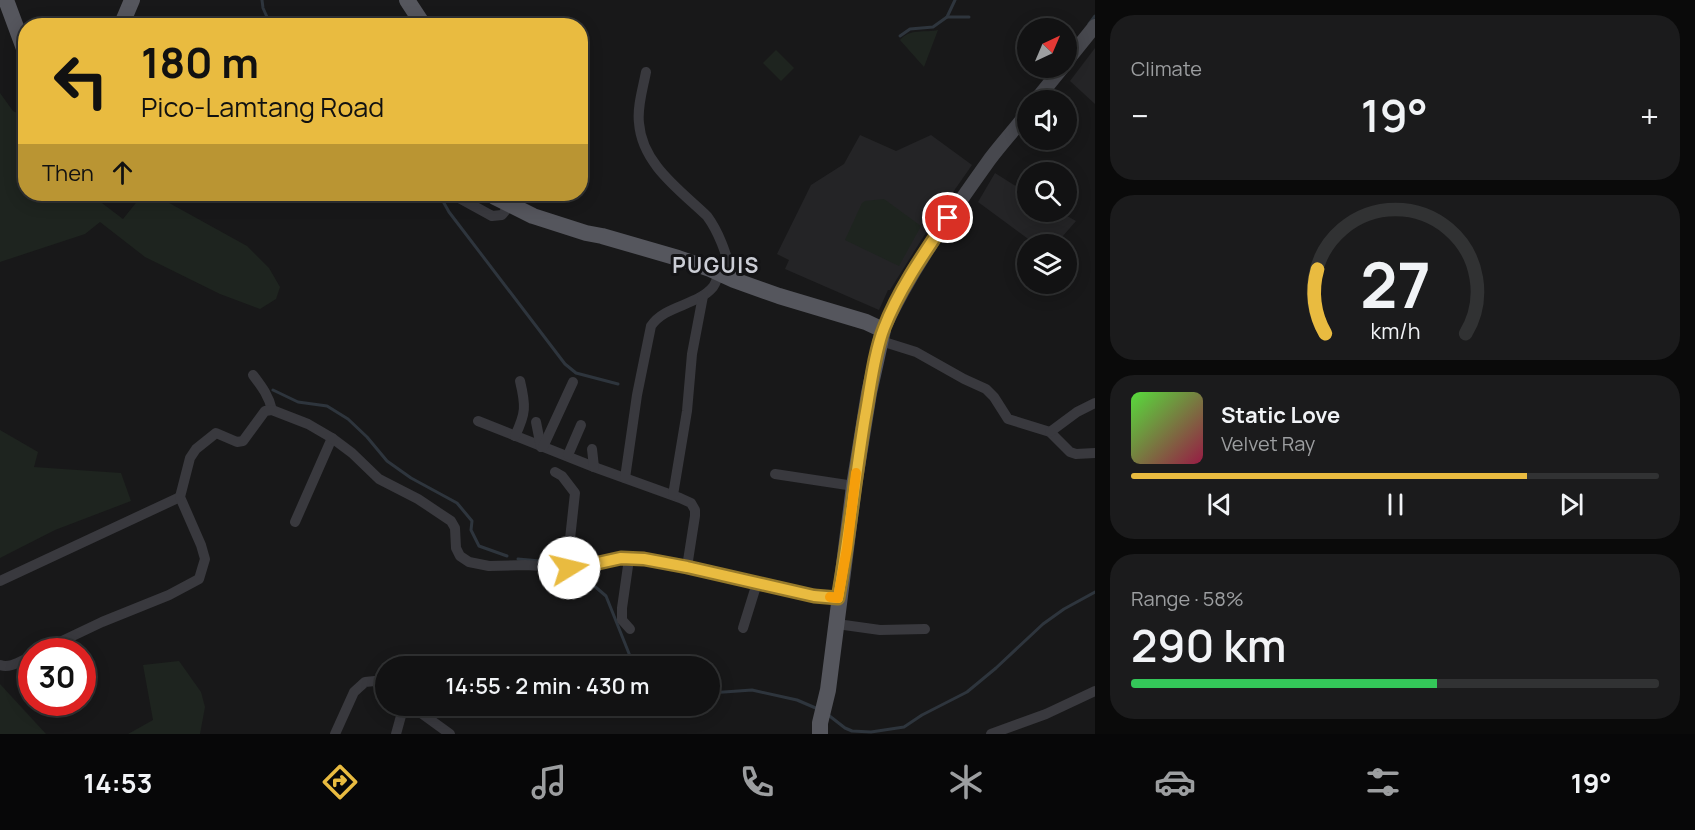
<!DOCTYPE html>
<html lang="en">
<head>
<meta charset="utf-8">
<style>
	:root { --surface:#121213; --page:#1b1b1c; --text:#f1f3f6; --muted:#9c9ea0; --line:#313233; --accent:#e9bb40 }
	body { margin:0; font-family:Manrope,sans-serif; background:var(--page); color:var(--text); height:100vh; display:flex; flex-direction:column; font-size:22px; white-space:nowrap }
	* { box-sizing:border-box; margin:0 }
	p { font-size:20px; color:var(--muted) }
	.icon { flex:none; width:33px; height:33px; fill:none; stroke:currentColor; stroke-width:2; stroke-linecap:round; stroke-linejoin:round }
	.map { position:relative; flex:1; overflow:hidden }
	.panel { display:flex; flex-direction:column; gap:15px; padding:15px; background:#0a0a0a; width:600px }
	.panel>* { flex:none }
	.banner { position:absolute; left:18px; top:18px; width:570px; height:183px; border-radius:24px; box-shadow:0 3px 15px #0003,0 0 0 2px var(--line); background:#e9bb40; color:#111; overflow:hidden }
	.needle { width:39px; rotate:44deg }
	.fabs { position:absolute; left:1017px; top:18px; display:grid; gap:12px }
	.fabs a { display:grid; place-items:center; width:60px; height:60px; border-radius:50%; background:var(--surface); box-shadow:0 3px 15px #0003,0 0 0 2px var(--line); font-size:30px }
	.speed { position:absolute; left:18px; top:638px; display:flex; gap:12px; font-size:30px; font-weight:700; text-align:center }
	.speed>* { display:grid; place-content:center; width:78px; height:78px; border-radius:50%; background:var(--surface); box-shadow:0 3px 15px #0003,0 0 0 2px var(--line); line-height:1 }
	.speed .limit { border:9px solid #d22; background:#fff; color:#111 }
	.pin { position:absolute; display:grid; place-items:center; width:51px; height:51px; color:#fff; margin:-26px; border:3px solid #fff; border-radius:50%; box-shadow:0 2px 6px #0007 }
	.me { position:absolute; width:66px; margin:-33px; rotate:81deg; stroke-linejoin:round; filter:drop-shadow(0 0 4px #0008) }
	.turn { display:flex; align-items:center; gap:21px; height:126px; padding:0 24px; font-size:27px }
	.turn .icon { width:78px; height:78px; stroke-width:2.5 }
	.turn b { display:block; font-size:42px; line-height:51px }
	.then { display:flex; align-items:center; height:57px; padding:0 24px; background:#0003; gap:12px; font-size:22px }
	.big { font-size:45px; font-weight:600; line-height:1.1 }
	.panel .tile { flex:1; display:flex; flex-direction:column; justify-content:center; gap:9px; min-width:0; padding:0 21px; border-radius:24px; background:var(--page) }
	.panel .dial { align-items:center; gap:0 }
	.dial svg { height:156px; overflow:visible; fill:none; stroke:var(--line); stroke-width:7; stroke-linecap:round; text-anchor:middle }
	.dial text { fill:var(--text); stroke:none }
	.song { display:flex; align-items:center; gap:18px }
	.cover { width:72px; height:72px; border-radius:9px; background:linear-gradient(135deg,hsl(110 70% 55%),hsl(340 70% 35%)) }
	.played { height:6px; border-radius:3px; background:linear-gradient(90deg,var(--accent) 75%,var(--line) 75%) }
	.keys { display:flex; justify-content:space-around; direction:ltr }
	.heat { display:flex; justify-content:space-between; align-items:center; font-size:33px; direction:ltr }
	.charge { height:9px; border-radius:4px; background:linear-gradient(90deg,#34c759 58%,var(--line) 0) }
	.trip { position:absolute; left:375px; top:656px; width:345px; height:60px; border-radius:30px; background:var(--surface); box-shadow:0 3px 15px #0003,0 0 0 2px var(--line); font-weight:600; line-height:60px; text-align:center }
	.tab-bar { display:flex; height:96px; justify-content:space-around; align-items:center; background:#070708; color:var(--muted) }
	.tab-bar .icon { width:42px; height:42px }
	.tab-bar .active { color:var(--accent) }
	.tab-bar b { font-size:27px; color:var(--text) }
	main { display:flex; flex:1; min-height:0 }
	.map>svg:first-child { display:block }
	.built { fill:#242426 }
	.green { fill:#1e241f }
	.lines { fill:none; stroke-linecap:round; stroke-linejoin:round }
	.stream { stroke:#2e353d; stroke-width:3 }
	.minor { stroke:#39393e; stroke-width:10 }
	.secondary { stroke:#47484e; stroke-width:14 }
	.primary { stroke:#55565d; stroke-width:16 }
	.route-casing { stroke:#977a2a; stroke-width:15 }
	.route { stroke:#e9bb40; stroke-width:10 }
	.slow { stroke:#f59e0b; stroke-width:10 }
	.labels { text-anchor:middle; dominant-baseline:central; stroke-width:6; stroke-linejoin:round; paint-order:stroke }
	.district-label { font-size:21px; font-weight:bold; letter-spacing:1.5px; fill:#cbcdd5; stroke:#131315 }
</style>
</head>
<body>
<main>
<div class="map">
<svg width="1095" height="734" viewBox="0 0 1095 734">
	<rect width="100%" height="100%" fill="#181819"/>
	<!-- built -->
	<g class="built">
		<path d="M1095 48V104L1070 81Z"/>
		<path d="M860 135 896 151 931 135 972 165 937 215 890 290H888L879 310 785 269 789 260 777 254 811 185 844 164Z"/>
		<path d="M995 173 1027 193 1028 212H1060L1076 221 1056 244H1035L978 202Z"/>
	</g>
	<!-- green -->
	<g class="green">
		<path d="M938 30 924 67 900 40C910 28 925 33 938 30Z"/>
		<path d="M776 50 794 68 781 81 763 63Z"/>
		<path d="M0 93 13 111 25 117 26 194H90L123 219 143 194H153L247 246 269 268 280 287 276 299 260 309 220 294 145 257 100 222 85 234 0 262Z"/>
		<path d="M884 199 921 226 899 266 845 240 862 203 865 201Z"/>
		<path d="M0 430 38 452 34 467 121 473 131 501 55 530 0 558Z"/>
		<path d="M179 661 201 692 205 707 200 734H128L153 720 143 665Z"/>
		<path d="M0 684 46 734H0Z"/>
	</g>
	<g class="lines">
		<!-- stream -->
		<g class="stream">
			<path d="M262 0 263 8 271 26"/>
			<path d="M947 17 955 0"/>
			<path d="M1089 24 1095 16"/>
			<path d="M900 36 910 29 933 27 947 17H969"/>
			<path d="M1021 110 1028 102"/>
			<path d="M439 194 449 212 565 364 576 373 618 384"/>
			<path d="M273 390 298 402 327 406 348 419 367 437 387 461 411 478 457 503 472 521 471 530 479 546 507 556"/>
			<path d="M518 559 540 561"/>
			<path d="M569 571 592 584 606 596 634 666"/>
			<path d="M710 693 752 690 797 700 818 709"/>
			<path d="M827 714 845 728 852 731 871 732 904 727 922 715 967 692 996 668 1043 624 1064 609 1095 592"/>
		</g>
		<!-- minor -->
		<g class="minor">
			<path d="M646 72C643 88 637 107 639 123 642 164 680 190 707 216 721 235 727 258 734 280"/>
			<path d="M452 194 492 216 502 215 510 205"/>
			<path d="M881 341 916 352 964 379 986 389 994 397 1008 419 1050 432 1070 452 1076 454 1095 453"/>
			<path d="M253 375C262 387 269 396 272 410"/>
			<path d="M478 421 594 467 680 498 691 503 695 510V516L687 567"/>
			<path d="M536 422 541 447"/>
			<path d="M1050 432 1077 412 1095 403"/>
			<path d="M515 436C526 413 526 406 520 381"/>
			<path d="M543 447 573 382"/>
			<path d="M592 449 594 467"/>
			<path d="M568 455 581 425"/>
			<path d="M555 472 562 476 575 493 569 548V568"/>
			<path d="M775 474 854 486"/>
			<path d="M625 478 637 395 651 326C665 305 697 306 713 287 716 283 717 278 719 274"/>
			<path d="M673 495 687 411 692 354 703 296"/>
			<path d="M295 522 332 438"/>
			<path d="M629 559 622 608V620L630 629"/>
			<path d="M0 581 180 497"/>
			<path d="M837 624 880 630 925 629"/>
			<path d="M743 628 757 583"/>
			<path d="M41 651 102 622 169 595 199 579 205 559 201 545 180 497 190 458 196 449 216 433 237 442 243 441 265 411 272 410 308 424 332 438 352 453 379 479 418 499 451 521 455 528 456 548 460 556 469 562 489 566 525 565 576 568 621 558 644 559 687 567 814 596 838 598"/>
			<path d="M0 665C10 669 22 660 32 656"/>
			<path d="M410 705 450 734"/>
			<path d="M335 734 354 692 365 682 375 681 386 684"/>
			<path d="M396 734 404 705"/>
			<path d="M991 734 1046 714 1095 691"/>
		</g>
		<!-- secondary -->
		<g class="secondary">
			<path d="M1066 62 1095 26"/>
			<path d="M1036 100 1062 68"/>
			<path d="M883 330C911 269 951 214 990 159 1002 143 1016 128 1028 112"/>
		</g>
		<!-- primary -->
		<g class="primary">
			<path d="M6 0 26 54"/>
			<path d="M407 0 424 26"/>
			<path d="M121 26 132 0"/>
			<path d="M491 194 495 197 533 216 586 233 602 236 678 258 710 269 734 280 779 296 866 322 883 330 869 393 854 486 828 690 820 723V734"/>
		</g>
	</g>
	<g class="lines">
		<defs>
			<path id="route" d="M569 568H576L621 558 644 559 687 567 814 596 838 598C849 538 855 477 865 417 870 391 874 353 884 328 899 289 925 252 948 218"/>
		</defs>
		<!-- route casing -->
		<use href="#route" class="route-casing"/>
		<!-- route -->
		<use href="#route" class="route"/>
		<!-- slow -->
		<path class="slow" d="M830 597 838 598 847 548 856 473"/>
	</g>
	<g class="labels">
		<!-- district labels -->
		<g class="district-label">
			<text x="716" y="265">PUGUIS</text>
		</g>
	</g>
</svg>
<div class="fabs">
<a><svg class="needle" viewBox="-14 -14 28 28"><path d="M0-13l5 13h-10z" fill="#e53935"/><path d="M0 13l5-13h-10z" fill="#9c9ea0"/></svg></a>
<a><svg class="icon" aria-label="sound" viewBox="0 0 24 24"><path d="M4 9h4l5-4v14l-5-4H4zM17 9q2 3 0 6"/></svg></a>
<a><svg class="icon" aria-label="search" viewBox="0 0 24 24"><circle cx="10" cy="10" r="6"/><path d="M15 15l6 6"/></svg></a>
<a><svg class="icon" aria-label="layers" viewBox="0 0 24 24"><path d="M12 4l9 5-9 5-9-5zM3 14l9 5 9-5"/></svg></a>
</div>
<div class="speed"><div class="limit">30</div></div>
<div class="pin" style="left:948px;top:218px;background:#d93025"><svg class="icon" aria-label="arrive" viewBox="0 0 24 24"><path d="M6 21V4h12l-3 4 3 4H6"/></svg></div>
<svg class="me" style="left:569px;top:568px" viewBox="-20 -20 40 40"><circle r="19" fill="#fff"/><path d="M0-13L10 11 0 6-10 11z" fill="#e9bb40"/></svg>
<div class="trip">14:55 · 2 min · 430 m</div>
<div class="banner">
<div class="turn"><svg class="icon" aria-label="left" viewBox="0 0 24 24"><path d="M17 20v-9H6M10 6l-5 5 5 5"/></svg><div><b>180 m</b>Pico-Lamtang Road</div></div>
<div class="then">Then<svg class="icon" aria-label="ahead" viewBox="0 0 24 24"><path d="M12 20V5M6 11l6-6 6 6"/></svg></div>
</div>
</div>
<section class="panel">
<div class="tile"><p>Climate</p>
<div class="heat"><a>−</a><b class="big">19°</b><a>+</a></div>
</div>
<div class="tile dial"><svg viewBox="0 0 100 80">
<path d="M14 69A42 42 0 1 1 86 69"/>
<path d="M14 69A42 42 0 0 1 10 36" stroke="#e9bb40"/>
<text x="50" y="56" font-size="32" font-weight="700">27</text>
<text x="50" y="72" font-size="11">km/h</text>
</svg></div>
<div class="tile">
<div class="song"><i class="cover"></i><div><b>Static Love</b><p>Velvet Ray</p></div></div>
<div class="played"></div>
<div class="keys"><svg class="icon" aria-label="previous" viewBox="0 0 24 24"><path d="M18 5L8 12l10 7zM5 5v14"/></svg><svg class="icon" aria-label="pause" viewBox="0 0 24 24"><path d="M8 5v14M16 5v14"/></svg><svg class="icon" aria-label="next" viewBox="0 0 24 24"><path d="M6 5l10 7-10 7zM19 5v14"/></svg></div>
</div>
<div class="tile"><p>Range · 58%</p><b class="big">290 km</b><div class="charge"></div></div>
</section>
</main>
<nav class="tab-bar">
<b>14:53</b>
<svg class="icon active" aria-label="directions" viewBox="0 0 24 24"><path d="M12 3l9 9-9 9-9-9zM9 14v-3h6M13 9l2 2-2 2"/></svg>
<svg class="icon" aria-label="music" viewBox="0 0 24 24"><path d="M9 18V5l10-2v13"/><circle cx="6" cy="18" r="3"/><circle cx="16" cy="16" r="3"/></svg>
<svg class="icon" aria-label="phone" viewBox="0 0 24 24"><path d="M5 4h4l2 5-3 2q2 4 5 5l2-3 5 2v4C11 20 4 13 5 4z"/></svg>
<svg class="icon" aria-label="climate" viewBox="0 0 24 24"><path d="M12 3v18M4 7l16 10M4 17L20 7"/></svg>
<svg class="icon" aria-label="car" viewBox="0 0 24 24"><path d="M5 17H2v-5l4-1 3-4h7l3 4 3 1v5h-3M9 17h6M6 11h13"/><circle cx="7" cy="17" r="2"/><circle cx="17" cy="17" r="2"/></svg>
<svg class="icon" aria-label="filters" viewBox="0 0 24 24"><path d="M4 7h16M4 17h16"/><circle cx="9" cy="7" r="2"/><circle cx="15" cy="17" r="2"/></svg>
<b>19°</b>
</nav>
</body>
</html>
